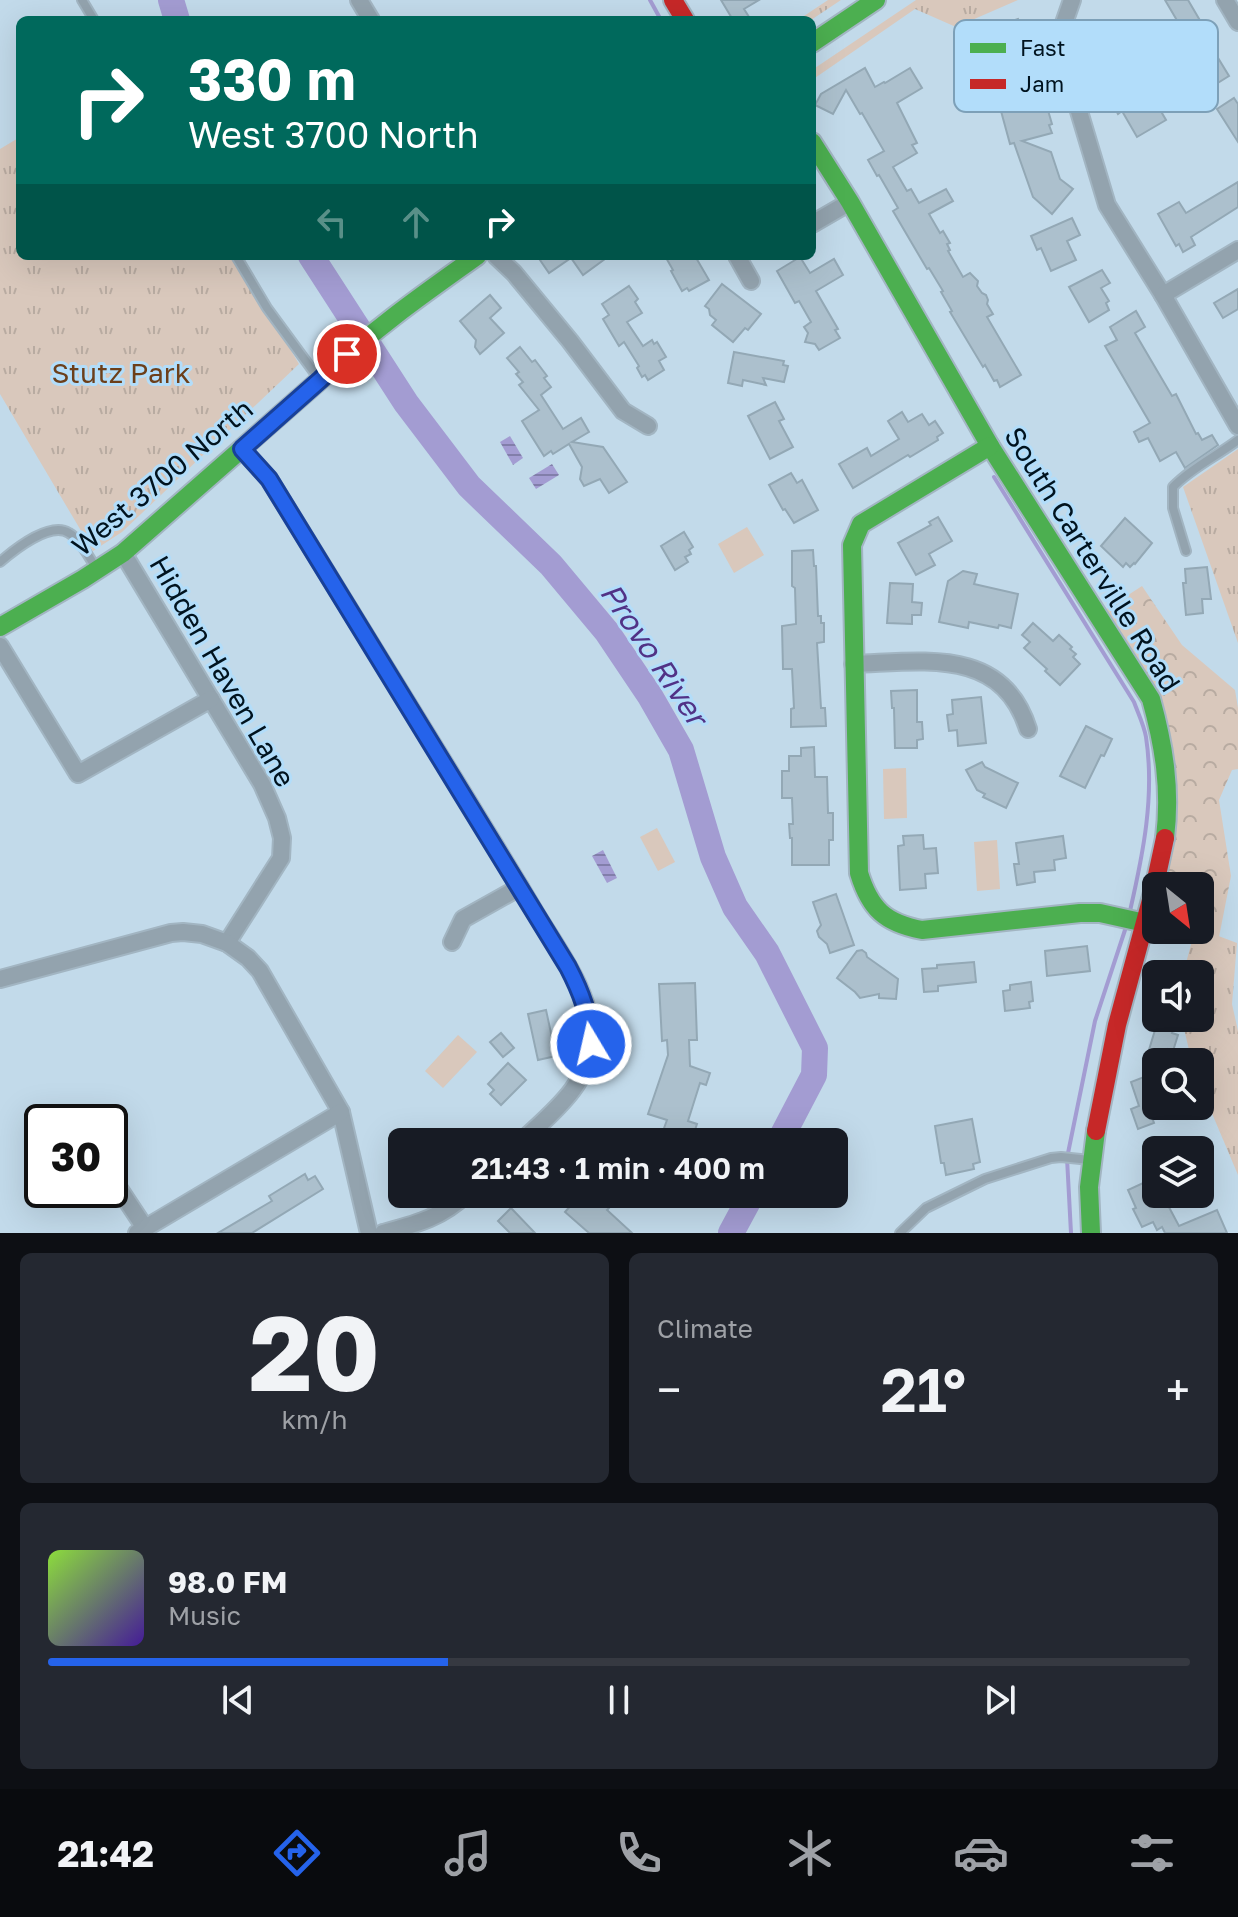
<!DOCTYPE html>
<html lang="en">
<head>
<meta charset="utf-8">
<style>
	:root { --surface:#171b24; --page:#242831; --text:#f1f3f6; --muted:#9ea1a6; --line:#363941; --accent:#2563eb }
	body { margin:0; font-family:"Golos Text",sans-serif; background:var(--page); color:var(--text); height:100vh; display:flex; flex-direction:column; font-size:30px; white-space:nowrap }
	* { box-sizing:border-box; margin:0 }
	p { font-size:26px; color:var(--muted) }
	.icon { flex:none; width:44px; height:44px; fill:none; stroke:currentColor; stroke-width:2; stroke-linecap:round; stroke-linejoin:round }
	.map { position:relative; height:1233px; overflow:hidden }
	.panel { display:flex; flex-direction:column; gap:20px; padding:20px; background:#0d0f14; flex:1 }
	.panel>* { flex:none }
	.top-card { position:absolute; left:16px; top:16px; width:800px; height:244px; border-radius:12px; box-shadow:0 8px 32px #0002; background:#00695c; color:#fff; overflow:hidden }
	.needle { width:52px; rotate:150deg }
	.controls { position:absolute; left:1142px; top:872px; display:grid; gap:16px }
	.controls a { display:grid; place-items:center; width:72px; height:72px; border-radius:12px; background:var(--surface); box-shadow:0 8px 32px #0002; font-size:40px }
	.speed { position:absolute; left:24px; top:1104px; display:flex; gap:16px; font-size:40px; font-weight:700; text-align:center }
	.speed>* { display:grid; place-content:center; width:104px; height:104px; border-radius:50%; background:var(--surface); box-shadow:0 8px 32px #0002; line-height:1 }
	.speed .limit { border:4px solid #111; border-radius:12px; background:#fff; color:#111 }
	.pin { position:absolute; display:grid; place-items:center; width:68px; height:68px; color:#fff; margin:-34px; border:4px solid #fff; border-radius:50%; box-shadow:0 2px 8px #0007 }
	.me { position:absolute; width:88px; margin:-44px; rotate:351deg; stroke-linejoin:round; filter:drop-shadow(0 0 6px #0008) }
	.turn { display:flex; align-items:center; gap:28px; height:168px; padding:0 40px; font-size:36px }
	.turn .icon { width:104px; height:104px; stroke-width:2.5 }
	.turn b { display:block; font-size:56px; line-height:68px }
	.lanes { display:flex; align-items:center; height:76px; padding:0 40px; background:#0003; justify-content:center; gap:40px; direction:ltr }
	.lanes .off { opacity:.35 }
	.big { font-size:60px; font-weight:600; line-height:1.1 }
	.panel .tile { flex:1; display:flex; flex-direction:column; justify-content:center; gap:12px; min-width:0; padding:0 28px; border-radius:12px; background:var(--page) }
	.panel .dial { align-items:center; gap:0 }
	.dial b { font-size:104px; line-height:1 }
	.song { display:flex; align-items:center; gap:24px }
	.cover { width:96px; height:96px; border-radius:12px; background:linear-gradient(135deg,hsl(90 70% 55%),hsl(260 70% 35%)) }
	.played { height:8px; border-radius:4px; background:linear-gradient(90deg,var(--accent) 35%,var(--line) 35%) }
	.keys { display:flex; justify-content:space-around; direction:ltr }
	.heat { display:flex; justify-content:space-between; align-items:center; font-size:44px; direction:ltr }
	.panel .tiles { flex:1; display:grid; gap:20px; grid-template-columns:1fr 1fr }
	.tile:last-child { grid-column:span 2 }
	.trip { position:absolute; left:388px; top:1128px; width:460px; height:80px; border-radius:12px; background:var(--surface); box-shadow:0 8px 32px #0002; font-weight:600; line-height:80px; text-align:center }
	.tab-bar { display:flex; height:128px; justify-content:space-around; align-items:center; background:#090b0e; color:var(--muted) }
	.tab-bar .icon { width:56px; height:56px }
	.tab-bar .selected { color:var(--accent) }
	.tab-bar b { font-size:36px; color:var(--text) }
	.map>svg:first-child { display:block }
	.grass { fill:url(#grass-tufts) }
	.forest { fill:url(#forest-crowns) }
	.pitch { fill:#d9c8bc }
	.water { fill:url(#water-rules) }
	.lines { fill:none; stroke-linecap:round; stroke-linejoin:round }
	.stream { stroke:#a39cd2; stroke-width:4 }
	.river { stroke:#a39cd2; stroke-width:26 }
	.building { fill:#acc0cd; stroke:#93a8b5; stroke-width:2 }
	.lane-casing { stroke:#a2b5c2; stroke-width:12 }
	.street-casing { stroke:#a2b5c2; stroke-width:20 }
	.fast-casing { stroke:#a2b5c2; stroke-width:22 }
	.jam-casing { stroke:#a2b5c2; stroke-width:22 }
	.lane { stroke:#93a3ae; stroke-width:8 }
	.street { stroke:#93a3ae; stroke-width:16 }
	.fast { stroke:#4caf50; stroke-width:18 }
	.jam { stroke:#c62828; stroke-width:18 }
	.route-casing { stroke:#184099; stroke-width:20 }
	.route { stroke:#2563eb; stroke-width:14 }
	.labels { text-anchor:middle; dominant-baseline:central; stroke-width:6; stroke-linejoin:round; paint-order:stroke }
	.park-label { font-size:28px; fill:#6c3f1a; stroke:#b2ddfa }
	.street-label { font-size:28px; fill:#00131f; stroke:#b2ddfa }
	.water-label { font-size:30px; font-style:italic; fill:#513286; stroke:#b2ddfa }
	.key { fill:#b2ddfa; stroke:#7da0b8; stroke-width:2 }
	.key-label { font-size:22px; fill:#00131f }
</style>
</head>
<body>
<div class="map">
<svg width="1238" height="1233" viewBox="0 0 1238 1233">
	<defs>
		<pattern id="grass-tufts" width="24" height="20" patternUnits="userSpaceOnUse" patternTransform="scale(2)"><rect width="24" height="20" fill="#d9c8bc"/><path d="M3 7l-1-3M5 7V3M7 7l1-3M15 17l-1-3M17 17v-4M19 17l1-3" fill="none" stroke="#b8aba1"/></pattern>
		<pattern id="forest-crowns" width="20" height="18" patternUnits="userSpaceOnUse" patternTransform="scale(2)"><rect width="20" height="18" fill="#d9c8bc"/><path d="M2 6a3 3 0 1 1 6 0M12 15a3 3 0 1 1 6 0" fill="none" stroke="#b8aba1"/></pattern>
		<pattern id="water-rules" width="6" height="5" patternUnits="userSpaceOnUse" patternTransform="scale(2)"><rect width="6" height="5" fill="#a39cd2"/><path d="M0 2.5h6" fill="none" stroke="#827eaa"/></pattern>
	</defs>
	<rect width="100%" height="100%" fill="#c2daea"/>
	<!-- grass -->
	<g class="grass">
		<path d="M828 0H841L811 20H798Z"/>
		<path d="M916 0H1018L956 27 915 9 812 80V70Z"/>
		<path d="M20 137V256H235L299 364 122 532 93 551 0 394V149Z"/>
		<path d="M1238 449V643L1183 487Z"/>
		<path d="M1200 929 1237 943 1232 1004 1238 1031V1175L1200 1085V1062H1192L1184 1029 1183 1018H1200V974H1183L1195 930Z"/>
	</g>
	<!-- forest -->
	<path class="forest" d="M1142 586 1182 645 1235 690 1238 708V769L1232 770 1219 800 1231 876 1219 937 1200 929V886H1161L1177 782 1102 612Z"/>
	<!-- pitch -->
	<g class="pitch">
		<path d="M747 527 764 555 734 573 718 544Z"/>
		<path d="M906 768 907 818 884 819 883 769Z"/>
		<path d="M657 828 675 862 658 871 640 837Z"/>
		<path d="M997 840 1000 889 977 891 974 842Z"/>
		<path d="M458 1035 477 1052 443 1088 425 1071Z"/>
	</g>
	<!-- water -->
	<g class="water">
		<path d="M510 436 523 458 513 465 500 442Z"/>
		<path d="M552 464 559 475 536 489 529 478Z"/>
		<path d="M603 850 617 878 607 883 592 856Z"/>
	</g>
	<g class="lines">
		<!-- stream -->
		<g class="stream">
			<path d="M650 0 661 20"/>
			<path d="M994 477 1134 702C1138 713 1144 725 1146 737 1155 796 1143 854 1130 911"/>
			<path d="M1071 1233 1067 1158 1095 1021 1126 927"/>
		</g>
		<!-- river -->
		<g class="river">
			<path d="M171 0 177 20"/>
			<path d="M311 256 406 403 469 486 551 565 607 632 650 696 681 750 713 857 735 907 767 953 815 1048 814 1075 779 1142"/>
			<path d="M731 1233 752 1194"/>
		</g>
	</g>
	<!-- building -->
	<g class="building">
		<path d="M721 0H759L744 9 751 20H733Z"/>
		<path d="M1165 0H1188L1205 29 1199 33 1212 55 1215 53 1229 76 1211 87 1191 54 1195 51Z"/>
		<path d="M1018 19 1020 27H1023L1032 60 1028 61 1036 90H1038L1044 108 1047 107 1052 124 1049 125 1052 133 1022 141 1051 152 1060 179 1073 189 1052 214 1033 197 1014 143 1010 144 1001 111 1004 108 1000 90 1014 86 1006 59 997 61 994 42 1000 41 996 26Z"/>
		<path d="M1117 25 1121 31 1125 28 1130 36 1133 35 1143 53 1131 60 1166 120 1137 137 1122 111 1118 114 1107 94 1118 88 1100 58 1107 54 1097 37Z"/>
		<path d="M865 68 875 87 884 82 885 83 910 68 922 88 897 103 917 143 912 145 917 153 893 167 907 191 911 189 919 203 946 189 953 201 929 214 940 233 943 231 950 243 947 244 950 250 948 251 963 277 970 273 978 281 977 286 982 293 986 295 988 300 987 304 993 314 987 317 1021 375 1000 387 997 380 994 381 985 365 983 367 950 312 952 311 941 292 943 291 929 268 927 269 893 211 898 208 879 175 877 176 868 160 884 151 862 113 860 114 846 90 833 114 815 105 821 94Z"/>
		<path d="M1234 98 1238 104V142L1217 109Z"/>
		<path d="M1238 182V207L1191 237 1195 245 1183 252 1179 244 1176 246 1158 214 1179 202 1186 213Z"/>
		<path d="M1072 218 1080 235 1067 241 1076 260 1051 271 1041 248 1037 250 1031 236Z"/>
		<path d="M546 256H609L583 275 571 258 549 273 540 260Z"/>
		<path d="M665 256H695L709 280 689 291 687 288 682 291 671 271 673 270Z"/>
		<path d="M800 257 810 273 834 259 843 275 816 291 838 329 835 330 840 338 819 350 815 344 805 342 808 333 804 327 811 322 799 301 795 303 777 271Z"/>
		<path d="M1102 270 1110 283 1101 288 1109 301 1106 303 1109 310 1089 322 1069 287Z"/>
		<path d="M722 284 761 314 748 330 745 328 733 342 712 325 716 320 710 315 709 309 705 306Z"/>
		<path d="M629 286 638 299 635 302 642 313 627 322 643 346 652 340 654 344 657 342 666 357 659 361 664 370 648 380 645 375 642 377 637 368 639 366 624 342 619 346 603 319 609 315 602 304Z"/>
		<path d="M1238 289V309L1223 318 1214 303Z"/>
		<path d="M490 295 501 308 490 318 504 333 480 354 475 347 476 340 460 321Z"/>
		<path d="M1136 311 1145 327 1135 333 1172 396 1176 394 1196 434 1198 433 1202 440 1212 435 1218 445 1185 468 1176 452 1160 461 1148 438 1139 442 1134 432 1150 423 1105 346 1117 340 1110 327Z"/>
		<path d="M520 347 532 362 535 360 547 376 544 378 551 387 541 395 563 429 581 418 589 432 572 442 603 447 627 482 609 493 600 479 584 486 580 479 582 467 569 444 553 454 551 451 544 456 522 421 539 410 519 385 523 382 516 374 519 372 507 358Z"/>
		<path d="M734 352 784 361 783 365 788 366 784 382 763 378 766 385 743 380 742 386 728 383Z"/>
		<path d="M775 402 784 419 779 421 793 447 770 459 748 416Z"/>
		<path d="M902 412 908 422 922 414 929 425 935 421 943 433 937 437 938 440 910 457 908 455 853 488 839 464 867 448 871 456 899 439 888 421Z"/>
		<path d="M791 473 797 483 802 480 818 510 794 523 785 509 783 510 769 485Z"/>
		<path d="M938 517 952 541 929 554 935 565 916 575 898 543 931 525 929 522Z"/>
		<path d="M1125 518 1152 543 1135 564 1134 563 1130 567 1126 563 1123 567 1101 546Z"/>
		<path d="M684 532 693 547 689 550 691 554 685 557 688 562 675 570 661 546Z"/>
		<path d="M813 550 814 566H816L818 616H821V623H824V642L817 643 821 708H825L826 726 791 727V709L794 708 792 669H783L782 626 796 624 795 588 792 586V551Z"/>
		<path d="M1207 567 1211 599H1202L1203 613 1186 615 1183 583H1186L1185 569Z"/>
		<path d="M963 571 977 574 974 584 1018 594 1011 628 999 625 998 628 969 622 968 628 939 622 948 581Z"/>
		<path d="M890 583 913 584 912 602 922 603 921 615H912V624L887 623Z"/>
		<path d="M1033 623 1053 641 1059 635 1072 647 1070 649 1076 654 1073 657 1080 664 1060 685 1045 671 1047 669 1024 648 1030 642 1022 635Z"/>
		<path d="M917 690V722H922L923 739 917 740V748H895L894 708H892L891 691Z"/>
		<path d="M981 697 986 743 958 746 957 730 949 731 947 715 953 714 952 700Z"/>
		<path d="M1086 726 1112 739 1104 756 1101 755 1085 788 1060 776Z"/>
		<path d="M814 747 815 777H827L828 813H833V840H829V865H792V838H790L789 824H793L792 798H782V771H789V756H801V748Z"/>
		<path d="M982 762 985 767 1018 783 1006 808 983 797 985 794 977 790 966 770Z"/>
		<path d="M923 835 924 849 936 848 938 873 925 874 926 888 900 890 898 846 904 845 903 836Z"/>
		<path d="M1063 836 1066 858 1054 860 1055 870 1034 872 1035 882 1017 885 1014 864H1019L1016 843Z"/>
		<path d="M836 894 854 945 830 953 827 944 819 937 817 931 821 925 813 902Z"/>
		<path d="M1087 946 1090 971 1047 976 1045 951Z"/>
		<path d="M862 950 866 953 867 957 898 979 896 999 879 998V994L860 998 855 992 837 978 857 951Z"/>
		<path d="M974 962 976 982 938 986V991L924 992 922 969 937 968V965Z"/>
		<path d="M1031 982 1033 1001 1029 1002 1030 1008 1005 1011 1003 991 1010 990V985Z"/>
		<path d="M695 983 697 1040H689L690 1066 710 1073 706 1085 700 1083 688 1121 697 1124 691 1142H659L667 1120 648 1114 668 1055 667 1040 662 1041 659 984Z"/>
		<path d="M546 1010 556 1056 538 1060 528 1014Z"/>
		<path d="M1149 1018H1177L1172 1033 1178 1035 1173 1051 1168 1049 1166 1058 1148 1053 1155 1030Z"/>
		<path d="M501 1033 514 1048 503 1057 490 1042Z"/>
		<path d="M508 1063 526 1080 501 1105 490 1094 494 1090 488 1084Z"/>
		<path d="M1144 1077 1155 1104 1148 1106 1154 1123 1138 1129 1131 1109 1139 1106 1131 1082Z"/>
		<path d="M972 1119 980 1162 973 1164 974 1169 946 1175 944 1163H941L935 1126Z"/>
		<path d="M305 1174 308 1180 315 1176 323 1189 252 1233H218L272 1201 269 1196Z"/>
		<path d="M1156 1177V1194H1162L1179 1226 1217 1210 1227 1233H1165L1162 1227 1157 1230 1153 1222 1142 1227 1133 1209 1136 1208 1128 1190Z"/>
		<path d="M581 1194H622L607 1210 632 1233H589L565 1212Z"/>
		<path d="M511 1208 535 1233H510L498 1221Z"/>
	</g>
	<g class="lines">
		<defs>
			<g id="lane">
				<path d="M82 0 94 20"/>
				<path d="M236 256 267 308 319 379"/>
				<path d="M1186 551 1173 508V487C1191 468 1217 456 1238 440"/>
				<path d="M0 562C14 550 50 521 69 533 81 540 89 558 97 569"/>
				<path d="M900 1233 926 1208 985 1179 1051 1158 1061 1157 1090 1160"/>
			</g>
			<g id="street">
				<path d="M359 0 371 20"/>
				<path d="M1072 0 1064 23 1069 78 1107 205 1163 295 1238 426"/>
				<path d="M1225 0 1238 22"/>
				<path d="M812 224 850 202"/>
				<path d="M496 256 514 273 570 341 623 411 648 426"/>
				<path d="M737 256 751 281"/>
				<path d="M1163 295 1238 250"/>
				<path d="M242 449 269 479C335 586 401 693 467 800 490 838 514 876 536 914 559 952 592 994 591 1040 590 1085 550 1114 521 1142"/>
				<path d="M123 553 262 784 277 818 282 838 281 858 227 943"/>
				<path d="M0 646 78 774 211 699"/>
				<path d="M853 664C922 662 1002 646 1028 729"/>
				<path d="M452 942 463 919 520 887"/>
				<path d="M0 979 171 933 183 932 202 934 227 943 248 958 260 971 341 1112 369 1233"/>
				<path d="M110 1175 145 1228"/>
				<path d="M137 1233 341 1112"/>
				<path d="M383 1233C416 1224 441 1218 466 1194"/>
			</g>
			<g id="fast">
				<path d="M812 43 876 0"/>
				<path d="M812 142 850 202 990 446 1151 699C1164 746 1171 789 1165 838"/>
				<path d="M990 446 861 524 852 545 859 873C870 909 885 923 922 930L1080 913H1100L1145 923"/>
				<path d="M0 627 83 579 123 553 320 380C368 333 422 295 477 256"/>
				<path d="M1091 1233 1089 1187 1096 1131"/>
			</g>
			<g id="jam">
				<path d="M673 0 685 20"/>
				<path d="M1096 1131 1117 1025 1154 889 1165 838"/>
			</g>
		</defs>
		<!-- lane casing -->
		<use href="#lane" class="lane-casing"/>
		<!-- street casing -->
		<use href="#street" class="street-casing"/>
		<!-- fast casing -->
		<use href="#fast" class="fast-casing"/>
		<!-- jam casing -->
		<use href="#jam" class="jam-casing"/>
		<!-- lane -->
		<use href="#lane" class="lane"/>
		<!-- street -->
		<use href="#street" class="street"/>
		<!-- fast -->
		<use href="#fast" class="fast"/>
		<!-- jam -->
		<use href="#jam" class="jam"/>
	</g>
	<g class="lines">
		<defs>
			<path id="route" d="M347 354 320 380 242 449 269 479 568 967C581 992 590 1015 591 1044"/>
		</defs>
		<!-- route casing -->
		<use href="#route" class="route-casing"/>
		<!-- route -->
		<use href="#route" class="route"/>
	</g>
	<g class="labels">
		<!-- park labels -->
		<g class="park-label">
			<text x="121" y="372">Stutz Park</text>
		</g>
		<!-- street labels -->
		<g class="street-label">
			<text transform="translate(162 477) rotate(-40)">West 3700 North</text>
			<text transform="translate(1093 559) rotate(58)">South Carterville Road</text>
			<text transform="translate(223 671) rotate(60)">Hidden Haven Lane</text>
		</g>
		<!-- water labels -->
		<g class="water-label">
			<text transform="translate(654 654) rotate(56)">Provo River</text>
		</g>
	</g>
	<!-- legend -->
	<rect x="954" y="20" width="264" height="92" rx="12" class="key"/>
	<rect x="970" y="43" width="36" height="10" fill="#4caf50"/>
	<rect x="970" y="79" width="36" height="10" fill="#c62828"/>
	<g class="key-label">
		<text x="1020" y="56">Fast</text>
		<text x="1020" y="92">Jam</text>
	</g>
</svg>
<div class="controls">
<a><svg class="needle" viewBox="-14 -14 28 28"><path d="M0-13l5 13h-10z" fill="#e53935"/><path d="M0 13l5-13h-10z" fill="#9ea1a6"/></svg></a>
<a><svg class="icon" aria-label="sound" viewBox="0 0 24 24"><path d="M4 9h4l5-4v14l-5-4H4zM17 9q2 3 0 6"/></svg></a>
<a><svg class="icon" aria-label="search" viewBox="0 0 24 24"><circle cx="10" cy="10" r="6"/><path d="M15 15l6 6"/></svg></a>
<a><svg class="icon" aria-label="layers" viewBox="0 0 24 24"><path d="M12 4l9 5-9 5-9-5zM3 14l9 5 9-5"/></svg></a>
</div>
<div class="speed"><div class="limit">30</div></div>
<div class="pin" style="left:347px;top:354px;background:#d93025"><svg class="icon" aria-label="arrive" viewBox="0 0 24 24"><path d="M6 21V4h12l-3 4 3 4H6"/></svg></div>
<svg class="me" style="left:591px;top:1044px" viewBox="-20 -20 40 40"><circle r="17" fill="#2563eb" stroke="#fff" stroke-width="3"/><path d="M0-11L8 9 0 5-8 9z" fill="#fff"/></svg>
<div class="trip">21:43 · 1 min · 400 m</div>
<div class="top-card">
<div class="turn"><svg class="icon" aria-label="right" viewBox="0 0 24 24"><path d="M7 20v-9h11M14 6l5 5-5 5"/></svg><div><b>330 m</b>West 3700 North</div></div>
<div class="lanes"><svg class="icon off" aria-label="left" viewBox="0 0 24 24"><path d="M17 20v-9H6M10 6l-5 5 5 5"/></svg><svg class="icon off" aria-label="ahead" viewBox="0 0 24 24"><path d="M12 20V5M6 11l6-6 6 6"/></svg><svg class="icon" aria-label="right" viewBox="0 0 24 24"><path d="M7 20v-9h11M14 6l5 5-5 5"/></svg></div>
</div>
</div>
<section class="panel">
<div class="tiles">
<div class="tile dial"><b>20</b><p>km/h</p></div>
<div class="tile"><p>Climate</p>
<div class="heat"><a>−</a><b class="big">21°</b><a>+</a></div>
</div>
<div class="tile">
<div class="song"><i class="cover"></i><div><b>98.0 FM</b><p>Music</p></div></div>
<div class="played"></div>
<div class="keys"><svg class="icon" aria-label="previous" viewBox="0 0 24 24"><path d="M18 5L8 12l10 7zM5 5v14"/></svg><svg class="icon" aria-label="pause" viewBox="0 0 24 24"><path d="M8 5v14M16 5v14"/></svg><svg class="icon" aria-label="next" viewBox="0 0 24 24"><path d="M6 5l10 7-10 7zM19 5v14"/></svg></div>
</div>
</div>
</section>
<nav class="tab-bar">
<b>21:42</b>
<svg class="icon selected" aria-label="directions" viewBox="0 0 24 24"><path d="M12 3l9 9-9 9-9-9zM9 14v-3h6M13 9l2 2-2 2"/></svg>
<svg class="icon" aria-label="music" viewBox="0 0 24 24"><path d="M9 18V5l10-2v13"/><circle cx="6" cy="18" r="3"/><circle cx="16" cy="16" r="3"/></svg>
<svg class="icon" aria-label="phone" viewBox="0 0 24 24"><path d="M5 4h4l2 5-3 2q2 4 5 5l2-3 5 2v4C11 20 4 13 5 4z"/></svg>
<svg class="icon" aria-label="climate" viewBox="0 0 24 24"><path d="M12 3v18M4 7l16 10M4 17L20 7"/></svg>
<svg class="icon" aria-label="car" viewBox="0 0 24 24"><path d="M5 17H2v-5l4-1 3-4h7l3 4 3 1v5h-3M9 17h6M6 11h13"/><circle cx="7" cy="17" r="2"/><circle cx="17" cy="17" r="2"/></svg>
<svg class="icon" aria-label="filters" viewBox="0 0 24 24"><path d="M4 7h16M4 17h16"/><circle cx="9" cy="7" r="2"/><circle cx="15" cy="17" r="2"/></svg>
</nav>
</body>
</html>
